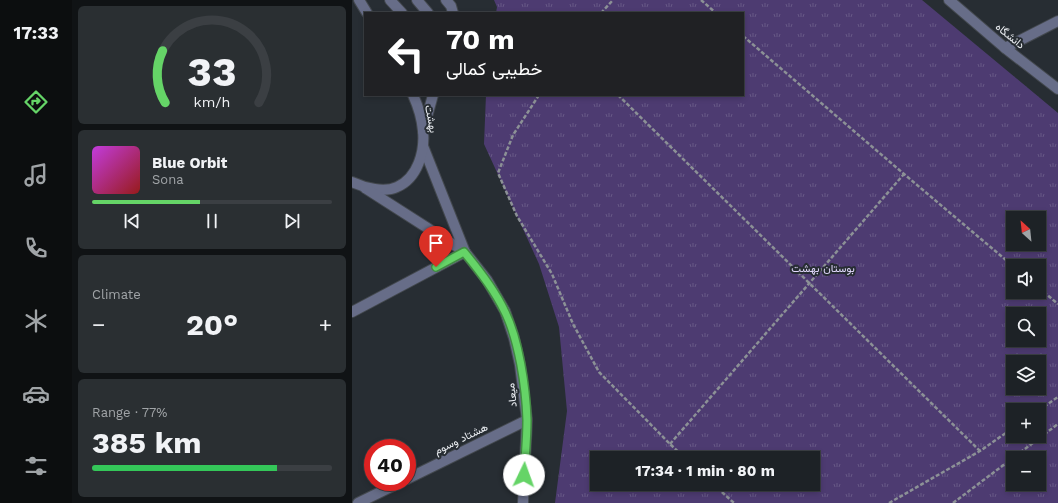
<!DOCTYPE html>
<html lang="en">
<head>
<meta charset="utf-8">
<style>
	:root { --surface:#1d2226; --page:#2a2f32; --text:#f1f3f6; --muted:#a0a4a7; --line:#3b3f43; --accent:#65d467 }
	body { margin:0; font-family:"Work Sans",Vazirmatn,sans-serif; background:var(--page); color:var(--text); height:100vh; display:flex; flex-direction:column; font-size:15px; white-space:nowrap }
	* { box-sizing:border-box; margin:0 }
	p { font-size:13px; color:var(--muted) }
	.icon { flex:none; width:22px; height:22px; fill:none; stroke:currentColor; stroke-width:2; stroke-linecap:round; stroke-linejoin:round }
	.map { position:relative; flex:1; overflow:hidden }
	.drawer { display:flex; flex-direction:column; gap:6px; padding:6px; background:#101315; width:280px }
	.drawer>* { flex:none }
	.guide { position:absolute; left:12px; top:12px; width:380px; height:84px; border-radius:0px; box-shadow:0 2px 6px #0003,0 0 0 1px var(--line); background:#202124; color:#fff; overflow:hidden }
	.needle { width:26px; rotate:333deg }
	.fabs { position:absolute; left:654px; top:211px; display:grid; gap:8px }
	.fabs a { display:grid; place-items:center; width:40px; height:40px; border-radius:0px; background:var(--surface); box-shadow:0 2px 6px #0003,0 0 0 1px var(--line); font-size:20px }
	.speed { position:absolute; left:12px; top:439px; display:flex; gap:8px; font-size:20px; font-weight:700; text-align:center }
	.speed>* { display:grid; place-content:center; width:52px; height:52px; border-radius:50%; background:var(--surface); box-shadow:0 2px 6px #0003,0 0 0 1px var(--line); line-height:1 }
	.speed .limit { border:6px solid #d22; background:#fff; color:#111 }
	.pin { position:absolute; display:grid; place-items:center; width:34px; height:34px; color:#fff; margin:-41px -17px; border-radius:50% 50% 50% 0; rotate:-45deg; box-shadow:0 0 4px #0007 }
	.pin .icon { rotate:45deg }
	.me { position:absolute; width:44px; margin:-22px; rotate:3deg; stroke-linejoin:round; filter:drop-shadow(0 0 3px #0008) }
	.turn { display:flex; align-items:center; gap:14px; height:84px; padding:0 16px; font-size:18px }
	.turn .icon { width:52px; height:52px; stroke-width:2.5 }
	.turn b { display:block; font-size:28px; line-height:34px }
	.big { font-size:30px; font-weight:700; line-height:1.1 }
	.drawer .tile { flex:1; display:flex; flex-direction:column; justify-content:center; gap:6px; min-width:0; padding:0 14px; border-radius:6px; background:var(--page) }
	.drawer .dial { align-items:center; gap:0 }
	.dial svg { height:104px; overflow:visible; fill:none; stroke:var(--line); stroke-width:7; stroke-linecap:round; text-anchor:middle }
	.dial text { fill:var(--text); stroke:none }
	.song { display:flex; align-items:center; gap:12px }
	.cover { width:48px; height:48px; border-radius:6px; background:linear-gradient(135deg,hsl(290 70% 55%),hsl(0 70% 35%)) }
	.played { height:4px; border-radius:2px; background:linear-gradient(90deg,var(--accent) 45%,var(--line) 45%) }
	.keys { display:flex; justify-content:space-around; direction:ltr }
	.heat { display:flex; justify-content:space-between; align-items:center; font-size:22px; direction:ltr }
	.charge { height:6px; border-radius:3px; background:linear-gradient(90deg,#34c759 77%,var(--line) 0) }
	.trip { position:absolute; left:238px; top:451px; width:230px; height:40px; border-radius:0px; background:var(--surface); box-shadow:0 2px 6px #0003,0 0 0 1px var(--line); font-weight:700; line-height:40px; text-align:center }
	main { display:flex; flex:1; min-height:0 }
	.dock { display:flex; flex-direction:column; width:72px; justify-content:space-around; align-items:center; background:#0c0e0f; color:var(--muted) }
	.dock .icon { width:28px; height:28px }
	.dock .current { color:var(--accent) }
	.dock b { font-size:18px; color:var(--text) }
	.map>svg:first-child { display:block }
	.park { fill:url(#park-tufts); fill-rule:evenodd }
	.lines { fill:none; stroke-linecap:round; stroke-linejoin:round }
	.service-casing { stroke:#43484e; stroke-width:12 }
	.minor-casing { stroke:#43484e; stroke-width:12 }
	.tertiary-casing { stroke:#43484e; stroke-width:12 }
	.path { stroke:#8c9196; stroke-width:2.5; stroke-dasharray:4 2; stroke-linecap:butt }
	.service { stroke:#676d88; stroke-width:10 }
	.minor { stroke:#676d88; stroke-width:10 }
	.tertiary { stroke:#676d88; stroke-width:10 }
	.route-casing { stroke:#428a43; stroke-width:10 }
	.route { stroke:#65d467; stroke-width:7 }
	.labels { text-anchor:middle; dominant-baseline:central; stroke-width:4; stroke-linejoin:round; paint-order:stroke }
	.street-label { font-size:11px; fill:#edf0f4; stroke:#272d33 }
	.park-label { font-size:11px; fill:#e2d9fd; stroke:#272d33 }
</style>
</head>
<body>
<main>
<nav class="dock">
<b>17:33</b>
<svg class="icon current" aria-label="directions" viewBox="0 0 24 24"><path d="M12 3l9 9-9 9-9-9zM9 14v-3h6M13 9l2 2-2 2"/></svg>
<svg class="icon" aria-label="music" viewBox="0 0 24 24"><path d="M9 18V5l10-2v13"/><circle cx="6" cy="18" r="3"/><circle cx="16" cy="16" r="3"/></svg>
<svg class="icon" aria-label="phone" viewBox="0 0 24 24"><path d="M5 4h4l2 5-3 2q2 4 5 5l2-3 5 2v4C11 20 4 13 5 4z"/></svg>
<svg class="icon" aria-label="climate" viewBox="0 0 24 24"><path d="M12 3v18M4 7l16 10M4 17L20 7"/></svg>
<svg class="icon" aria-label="car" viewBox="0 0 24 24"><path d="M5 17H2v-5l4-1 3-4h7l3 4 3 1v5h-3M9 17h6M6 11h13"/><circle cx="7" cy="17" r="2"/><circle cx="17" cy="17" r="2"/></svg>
<svg class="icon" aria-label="filters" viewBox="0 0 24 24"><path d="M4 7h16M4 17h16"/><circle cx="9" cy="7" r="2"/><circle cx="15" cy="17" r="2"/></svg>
</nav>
<section class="drawer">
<div class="tile dial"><svg viewBox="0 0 100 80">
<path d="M14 69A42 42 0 1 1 86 69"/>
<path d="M14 69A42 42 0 0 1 12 29" stroke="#65d467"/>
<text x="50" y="56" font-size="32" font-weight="700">33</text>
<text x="50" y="72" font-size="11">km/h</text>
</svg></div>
<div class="tile">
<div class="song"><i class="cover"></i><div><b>Blue Orbit</b><p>Sona</p></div></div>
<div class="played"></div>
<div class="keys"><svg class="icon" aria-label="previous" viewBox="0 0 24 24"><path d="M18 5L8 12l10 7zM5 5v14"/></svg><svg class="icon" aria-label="pause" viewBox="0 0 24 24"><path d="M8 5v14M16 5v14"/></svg><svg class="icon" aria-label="next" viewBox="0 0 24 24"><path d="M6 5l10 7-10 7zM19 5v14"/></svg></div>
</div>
<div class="tile"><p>Climate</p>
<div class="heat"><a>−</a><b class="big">20°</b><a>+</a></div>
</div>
<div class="tile"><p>Range · 77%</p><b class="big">385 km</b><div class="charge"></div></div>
</section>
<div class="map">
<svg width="706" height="503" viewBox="0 0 706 503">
	<defs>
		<pattern id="park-tufts" width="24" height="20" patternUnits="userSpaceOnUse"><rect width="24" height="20" fill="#4d3b71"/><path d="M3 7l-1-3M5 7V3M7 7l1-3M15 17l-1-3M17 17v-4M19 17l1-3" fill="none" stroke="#675886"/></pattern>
	</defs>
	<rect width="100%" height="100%" fill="#272d33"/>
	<!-- park -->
	<path class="park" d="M142 0H570L706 113V503H203L215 411 207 327 187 264 132 144 134 95H391V13H144L145 7ZM661 218H687V244H661ZM661 266H687V292H661ZM661 314H687V340H661ZM661 362H687V388H661ZM661 410H687V436H661ZM245 458H461V484H245ZM661 458H687V484H661Z"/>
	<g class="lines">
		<defs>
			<g id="service">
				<path d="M38 0 50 13"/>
				<path d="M65 0 76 13"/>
				<path d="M94 0 99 6 101 13"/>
				<path d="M71 131 81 95"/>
			</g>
			<g id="minor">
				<path d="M653 48 706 89"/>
				<path d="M0 312 113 252"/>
				<path d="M55 479 175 420"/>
				<path d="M6 503 49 482"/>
			</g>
			<g id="tertiary">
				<path d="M7 0 15 13"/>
				<path d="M597 0 653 48 706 21"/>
				<path d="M71 146 113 252 135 280 153 311 162 338 168 365 175 420 171 503"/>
				<path d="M0 182C13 188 32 193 45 187 66 178 73 151 71 131 70 119 66 106 61 95"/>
				<path d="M13 188 113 252"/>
			</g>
		</defs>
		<!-- service casing -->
		<use href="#service" class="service-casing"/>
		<!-- minor casing -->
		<use href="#minor" class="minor-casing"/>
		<!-- tertiary casing -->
		<use href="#tertiary" class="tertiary-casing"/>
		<!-- path -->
		<g class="path">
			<path d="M349 0 364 13"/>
			<path d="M249 13 261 0"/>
			<path d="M391 36 552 174 661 266"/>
			<path d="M187 95 161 135 146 173 165 216 200 274 221 324 247 372 318 444 333 458"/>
			<path d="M266 95 628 451"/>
			<path d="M687 288 706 304"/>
			<path d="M687 410 706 397"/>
			<path d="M318 444 552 174"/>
			<path d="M361 484 382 503"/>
			<path d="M537 503 628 451 661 428"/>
			<path d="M601 503 706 424"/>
		</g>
		<!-- service -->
		<use href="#service" class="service"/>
		<!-- minor -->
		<use href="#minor" class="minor"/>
		<!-- tertiary -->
		<use href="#tertiary" class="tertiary"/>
	</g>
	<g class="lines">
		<defs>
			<path id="route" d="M84 267 112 252C127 270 142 289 152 310 167 339 174 388 175 420 175 439 173 457 172 475"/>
		</defs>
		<!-- route casing -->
		<use href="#route" class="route-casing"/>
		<!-- route -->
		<use href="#route" class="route"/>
	</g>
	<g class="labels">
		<!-- street labels -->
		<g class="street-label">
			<text transform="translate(658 36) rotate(39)">دانشگاه</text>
			<text transform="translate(79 119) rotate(80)">بهشت</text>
			<text transform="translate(160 395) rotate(-96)">میعاد</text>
			<text transform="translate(109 439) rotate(-26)">هشتاد وسوم</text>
		</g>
		<!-- park labels -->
		<g class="park-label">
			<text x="471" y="268">بوستان بهشت</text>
		</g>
	</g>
</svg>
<div class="fabs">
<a><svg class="needle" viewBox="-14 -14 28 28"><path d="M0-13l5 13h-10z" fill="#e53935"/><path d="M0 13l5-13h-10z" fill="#a0a4a7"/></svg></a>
<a><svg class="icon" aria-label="sound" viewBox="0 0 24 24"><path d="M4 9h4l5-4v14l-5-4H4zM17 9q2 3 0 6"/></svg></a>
<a><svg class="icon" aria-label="search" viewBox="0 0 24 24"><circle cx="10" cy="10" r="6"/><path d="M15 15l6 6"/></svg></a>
<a><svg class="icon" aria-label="layers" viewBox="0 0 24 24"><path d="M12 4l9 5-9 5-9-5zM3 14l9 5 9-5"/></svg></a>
<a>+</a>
<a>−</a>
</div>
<div class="speed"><div class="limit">40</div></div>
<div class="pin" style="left:84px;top:267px;background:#d93025"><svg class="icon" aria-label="arrive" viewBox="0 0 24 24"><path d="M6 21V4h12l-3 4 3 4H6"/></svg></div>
<svg class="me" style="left:172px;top:475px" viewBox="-20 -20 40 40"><circle r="19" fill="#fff"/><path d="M0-13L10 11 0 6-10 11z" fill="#65d467"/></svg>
<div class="trip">17:34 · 1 min · 80 m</div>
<div class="guide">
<div class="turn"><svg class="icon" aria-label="left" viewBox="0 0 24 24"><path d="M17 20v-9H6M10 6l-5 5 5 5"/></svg><div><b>70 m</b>خطیبی کمالی</div></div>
</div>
</div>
</main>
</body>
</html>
